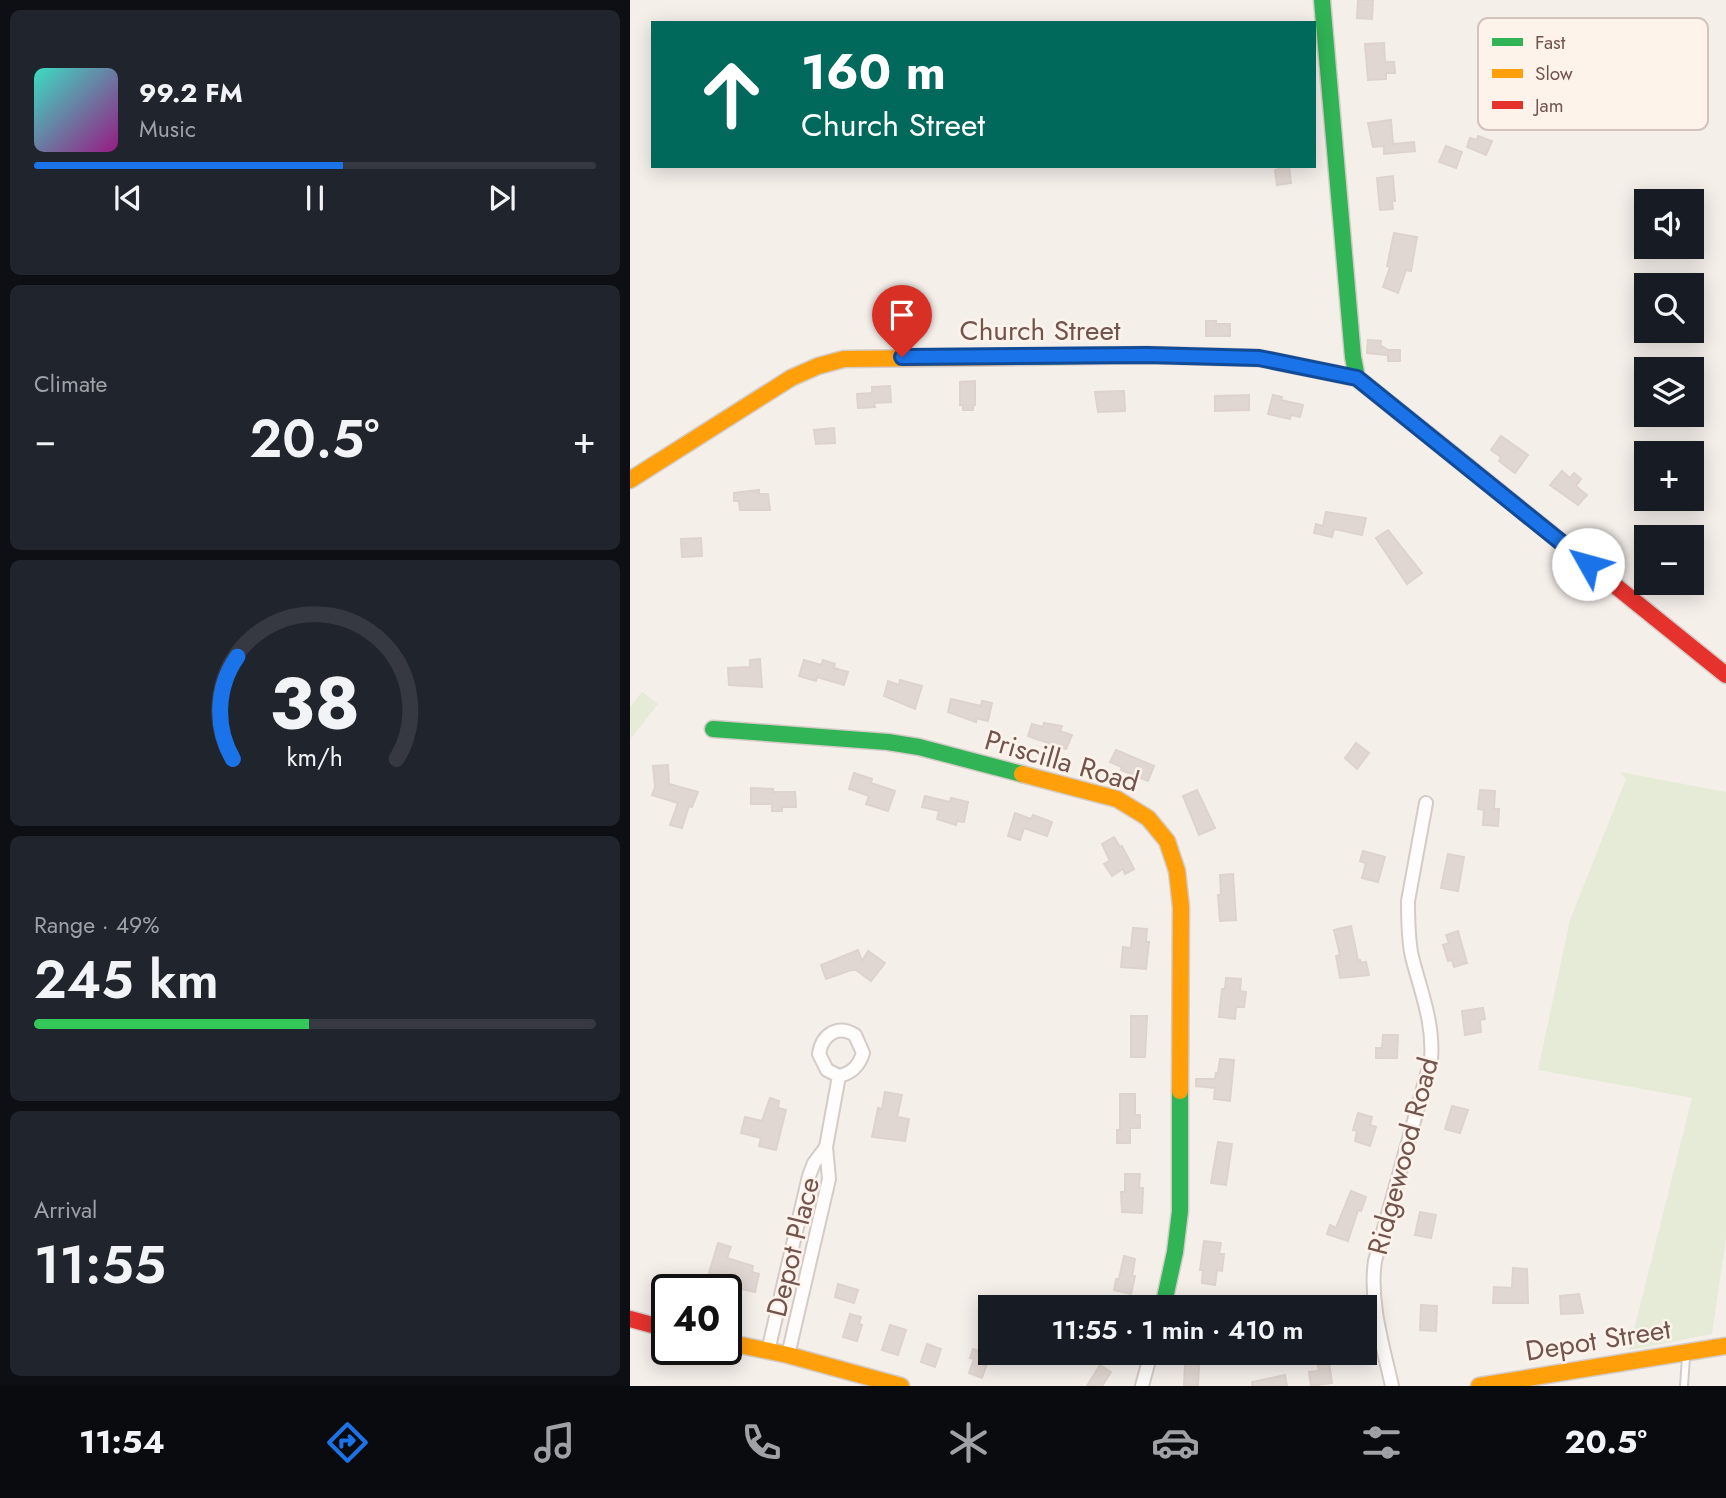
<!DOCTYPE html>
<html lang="en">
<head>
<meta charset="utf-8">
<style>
	:root { --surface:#171b24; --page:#20242c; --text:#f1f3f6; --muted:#9ea1a6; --line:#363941; --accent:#1a73e8 }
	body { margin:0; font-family:Jost,sans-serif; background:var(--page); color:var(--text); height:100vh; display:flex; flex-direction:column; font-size:26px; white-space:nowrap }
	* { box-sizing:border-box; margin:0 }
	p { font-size:23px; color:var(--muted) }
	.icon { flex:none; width:38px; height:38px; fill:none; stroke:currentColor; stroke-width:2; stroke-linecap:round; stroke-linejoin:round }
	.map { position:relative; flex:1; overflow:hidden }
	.drawer { display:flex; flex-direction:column; gap:10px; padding:10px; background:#0d0f14; width:630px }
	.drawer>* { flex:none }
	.hud { position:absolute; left:21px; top:21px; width:665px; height:147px; border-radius:0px; box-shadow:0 4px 18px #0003; background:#00695c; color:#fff; overflow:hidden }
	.fabs { position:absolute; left:1004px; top:189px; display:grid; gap:14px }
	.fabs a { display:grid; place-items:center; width:70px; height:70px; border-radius:0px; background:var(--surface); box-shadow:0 4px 18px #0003; font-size:35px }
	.speed { position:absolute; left:21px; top:1274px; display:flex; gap:14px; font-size:35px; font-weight:700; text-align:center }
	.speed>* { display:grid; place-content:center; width:91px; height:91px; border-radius:50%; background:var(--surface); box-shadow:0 4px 18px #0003; line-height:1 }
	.speed .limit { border:4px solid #111; border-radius:10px; background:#fff; color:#111 }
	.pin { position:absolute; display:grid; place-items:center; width:60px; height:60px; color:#fff; margin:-72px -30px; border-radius:50% 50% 50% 0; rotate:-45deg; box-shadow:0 0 7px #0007 }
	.pin .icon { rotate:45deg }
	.me { position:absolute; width:77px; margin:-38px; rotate:308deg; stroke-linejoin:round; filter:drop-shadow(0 0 5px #0008) }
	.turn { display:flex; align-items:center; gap:24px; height:147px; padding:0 35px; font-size:32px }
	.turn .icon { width:91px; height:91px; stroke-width:2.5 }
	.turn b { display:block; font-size:49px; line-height:60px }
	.big { font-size:52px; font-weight:600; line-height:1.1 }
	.drawer .tile { flex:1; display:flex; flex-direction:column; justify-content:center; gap:10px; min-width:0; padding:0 24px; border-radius:10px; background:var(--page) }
	.drawer .dial { align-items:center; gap:0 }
	.dial svg { height:182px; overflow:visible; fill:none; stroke:var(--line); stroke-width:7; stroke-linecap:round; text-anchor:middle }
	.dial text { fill:var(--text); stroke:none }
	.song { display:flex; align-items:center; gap:21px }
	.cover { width:84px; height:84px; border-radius:10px; background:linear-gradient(135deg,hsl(170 70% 55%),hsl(310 70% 35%)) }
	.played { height:7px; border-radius:4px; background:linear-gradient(90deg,var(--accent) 55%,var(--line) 55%) }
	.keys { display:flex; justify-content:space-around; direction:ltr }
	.heat { display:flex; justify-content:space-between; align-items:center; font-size:38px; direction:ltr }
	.charge { height:10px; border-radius:5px; background:linear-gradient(90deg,#34c759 49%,var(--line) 0) }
	.trip { position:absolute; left:348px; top:1295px; width:399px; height:70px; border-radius:0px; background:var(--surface); box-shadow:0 4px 18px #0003; font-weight:600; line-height:70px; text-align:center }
	.tab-bar { display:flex; height:112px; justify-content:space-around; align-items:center; background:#090b0e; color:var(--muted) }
	.tab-bar .icon { width:49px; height:49px }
	.tab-bar .active { color:var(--accent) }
	.tab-bar b { font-size:32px; color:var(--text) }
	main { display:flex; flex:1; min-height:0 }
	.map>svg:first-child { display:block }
	.green { fill:#e5ebd6 }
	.building { fill:#e1d7d2; stroke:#ded2cd; stroke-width:2 }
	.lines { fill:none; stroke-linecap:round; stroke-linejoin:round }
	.lane-casing { stroke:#d4cbc7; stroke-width:10 }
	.street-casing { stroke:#d4cbc7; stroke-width:16 }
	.fast-casing { stroke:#d4cbc6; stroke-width:19 }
	.slow-casing { stroke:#d4cbc6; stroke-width:19 }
	.jam-casing { stroke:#d4cbc6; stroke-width:19 }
	.lane { stroke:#fefdfc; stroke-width:6 }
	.street { stroke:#fefdfc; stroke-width:12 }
	.fast { stroke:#30b455; stroke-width:16 }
	.slow { stroke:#ff9f0a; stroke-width:16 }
	.jam { stroke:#e5322d; stroke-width:16 }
	.route-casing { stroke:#114b97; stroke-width:18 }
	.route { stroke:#1a73e8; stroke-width:12 }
	.labels { text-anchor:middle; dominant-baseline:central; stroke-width:5; stroke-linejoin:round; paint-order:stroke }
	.street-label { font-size:28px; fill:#71544d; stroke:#fdf3eb }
	.key { fill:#fdf3eb; stroke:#d3c3bc; stroke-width:2 }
	.key-label { font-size:19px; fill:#71544d }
</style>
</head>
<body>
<main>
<section class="drawer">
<div class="tile">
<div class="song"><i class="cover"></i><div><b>99.2 FM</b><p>Music</p></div></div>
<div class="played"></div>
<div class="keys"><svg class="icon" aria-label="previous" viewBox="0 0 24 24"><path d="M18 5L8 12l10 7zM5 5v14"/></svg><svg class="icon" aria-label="pause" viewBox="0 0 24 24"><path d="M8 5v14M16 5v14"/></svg><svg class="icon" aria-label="next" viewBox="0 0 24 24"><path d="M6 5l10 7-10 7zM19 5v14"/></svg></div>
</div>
<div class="tile"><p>Climate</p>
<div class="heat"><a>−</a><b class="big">20.5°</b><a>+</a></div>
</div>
<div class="tile dial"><svg viewBox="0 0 100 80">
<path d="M14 69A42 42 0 1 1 86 69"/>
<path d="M14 69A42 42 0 0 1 16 24" stroke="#1a73e8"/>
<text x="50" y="56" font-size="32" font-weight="700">38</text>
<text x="50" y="72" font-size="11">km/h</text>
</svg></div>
<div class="tile"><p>Range · 49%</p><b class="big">245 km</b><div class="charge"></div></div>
<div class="tile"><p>Arrival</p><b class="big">11:55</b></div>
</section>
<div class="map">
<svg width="1096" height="1386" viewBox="0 0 1096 1386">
	<rect width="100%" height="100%" fill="#f5efea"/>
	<!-- green -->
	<g class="green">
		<path d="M12 692 28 704 1 738 0 707Z"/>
		<path d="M990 772 1096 792V1238L1082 1334 999 1350 1062 1098 908 1070 940 920 996 779Z"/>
	</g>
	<!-- building -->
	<g class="building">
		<path d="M728 0H743L742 19 727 18Z"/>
		<path d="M754 43 755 62H764L765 73H756V79L738 80 735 44Z"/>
		<path d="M761 120 763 144 784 142 785 151 754 154V146L743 147 738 123Z"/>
		<path d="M848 136 862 141 856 155 837 147 840 138 847 140Z"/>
		<path d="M816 146 832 152 826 168 809 162Z"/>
		<path d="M649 166H659L661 183 647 185 645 170 649 169Z"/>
		<path d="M763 176 765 201H762L763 209 750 210 747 178Z"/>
		<path d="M764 233 787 237 781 271 776 270 768 293 753 287 760 267 757 266Z"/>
		<path d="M576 321H586V324H600V336H576Z"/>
		<path d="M738 340 751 341 750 345 758 350H770V361H758V355L737 353Z"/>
		<path d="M345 381V405H343V410H333V405H330V382Z"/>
		<path d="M260 386 261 402 244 403 245 407 228 408 227 394 242 393V387Z"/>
		<path d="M494 391 495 411 468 412 465 392Z"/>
		<path d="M619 395V410L585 411V396Z"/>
		<path d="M643 395 652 397 651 400 673 405 670 417 661 415 660 419 638 414Z"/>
		<path d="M204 428 205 443 186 444 184 430Z"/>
		<path d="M871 436 898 455 885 473 869 461 871 457 861 450Z"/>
		<path d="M932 471 940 478 944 473 951 479 946 486 957 495 948 505 920 485Z"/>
		<path d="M129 490V494H138L140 510H110L109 501H104V493Z"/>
		<path d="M696 512 736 518 732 535 704 529 702 537 684 533 686 524 693 526Z"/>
		<path d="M758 530 792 573 777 584 746 538Z"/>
		<path d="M71 538 72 556 52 557 51 539Z"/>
		<path d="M130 659 132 687 99 685 98 668 120 667V660Z"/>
		<path d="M174 660 191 665 193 660 205 664 204 668 218 672 214 685 187 677 186 681 169 676Z"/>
		<path d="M270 680 292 686 285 709 254 696 258 681 269 685Z"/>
		<path d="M321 699 351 706 352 701 362 703 358 721 346 718V722L318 712Z"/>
		<path d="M414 723 432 726 430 731 442 735 436 749 398 736 402 724 413 727Z"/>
		<path d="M726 743 739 753 727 769 715 758Z"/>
		<path d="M486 750 524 766 518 781 491 770 492 767 480 762Z"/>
		<path d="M38 765 39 784 68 792 62 807 59 806 52 828 40 825 48 803 22 795 25 787 23 766Z"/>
		<path d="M224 773 242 779 241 783 265 791 258 811 236 804 239 796 219 789Z"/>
		<path d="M121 788 143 789V792H165L166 807H152V811H142V804H121Z"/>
		<path d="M567 790 585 828 569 835 553 796Z"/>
		<path d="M850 790 865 791 864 809H869L868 826 853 825 854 810 848 809Z"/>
		<path d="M295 796 320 802 321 798 338 802 334 822 327 821 326 825 307 819 309 811 292 807Z"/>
		<path d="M385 813 401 819 403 815 422 822 417 836 394 828 390 840 378 836Z"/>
		<path d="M484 837 490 847 492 846 504 869 495 874 493 869 482 876 474 864 480 861 472 844Z"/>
		<path d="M733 851 755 857 748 882 732 878 736 863 730 861Z"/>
		<path d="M818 854 834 857 828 891 811 888Z"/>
		<path d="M603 874 606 920 590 921 588 895H591L590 875Z"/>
		<path d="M721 926 728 960H730L731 963 736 962 739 975 710 978 706 956 710 955 704 930Z"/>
		<path d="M503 928 517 929 516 942H519L516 969 491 967 493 947 501 948Z"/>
		<path d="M828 931 837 963 824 967 822 960 818 961 813 945 819 943 816 935Z"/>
		<path d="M228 950 232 961 238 951 255 963 241 981 226 970H221L196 979 191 965Z"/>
		<path d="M596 978 611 979 610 991 616 992 614 1007H606L605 1019 589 1017 592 989H595Z"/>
		<path d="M853 1008 855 1019 850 1020 851 1032 835 1035 832 1011Z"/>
		<path d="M501 1016H517L515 1057H501Z"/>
		<path d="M753 1035H768L767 1058H746V1048H752Z"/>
		<path d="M590 1059 604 1060 600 1101 584 1099 585 1088 566 1086V1079H585L586 1073H588Z"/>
		<path d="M255 1092 272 1095 267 1117 279 1119 275 1141 242 1137 248 1108 252 1109Z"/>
		<path d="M490 1094H505V1115H510V1128H500V1143H487V1130H490Z"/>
		<path d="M140 1098 149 1101 148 1108 156 1110 146 1150 129 1146 131 1138 111 1133 115 1117 132 1121Z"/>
		<path d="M822 1106 838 1110 830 1133 815 1129Z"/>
		<path d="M728 1113 742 1117 740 1125 746 1127 740 1146 725 1141 727 1131 723 1130Z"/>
		<path d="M588 1142 602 1144 596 1185 581 1183Z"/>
		<path d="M495 1174H510L509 1188H513L512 1213 492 1212 491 1192H495Z"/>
		<path d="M721 1191 736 1197 731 1211 728 1210 718 1241 697 1234 700 1225 706 1228Z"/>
		<path d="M790 1212 806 1215 801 1238 785 1235Z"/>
		<path d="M574 1241 591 1243 589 1254H594L592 1271 587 1270 585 1285 572 1283 573 1270H570Z"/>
		<path d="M88 1243 101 1247 97 1258 123 1266 122 1272 129 1274 125 1292 102 1287 104 1279 79 1273Z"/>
		<path d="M494 1256 505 1259 502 1276H505L501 1294 484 1290 486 1279H489Z"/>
		<path d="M883 1268 897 1269 898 1303H863L864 1287 882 1288Z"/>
		<path d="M28 1276 44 1280 42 1290H37V1302L23 1299Z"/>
		<path d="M208 1284 228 1290 224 1303 205 1297Z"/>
		<path d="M949 1294 953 1313 931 1314 930 1296Z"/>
		<path d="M791 1305 807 1306 806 1331 790 1330Z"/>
		<path d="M220 1314 231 1317 229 1324 232 1325 227 1341 213 1337Z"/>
		<path d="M260 1325 276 1330 268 1355 252 1350Z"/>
		<path d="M297 1344 311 1349 305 1367 291 1362Z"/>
		<path d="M343 1349 360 1355 352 1378 339 1373 344 1359 340 1358Z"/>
		<path d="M698 1354 702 1383 681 1386 679 1372 689 1371 686 1355Z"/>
		<path d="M555 1364 569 1365 568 1386H554Z"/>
		<path d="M470 1365 481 1372 472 1386H457Z"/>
		<path d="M655 1375 657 1386H622V1382Z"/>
	</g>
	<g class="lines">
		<defs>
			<path id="lane" d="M1054 1386 1056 1357"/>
			<g id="street">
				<path d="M138 1351 179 1176 184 1163 196 1147"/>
				<path d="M158 1355 199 1179 196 1147 209 1076C222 1073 229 1066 233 1053L225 1035C207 1024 192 1035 189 1054L197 1070 209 1076"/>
				<path d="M512 1386 521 1353"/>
				<path d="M762 1386C753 1346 739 1302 745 1261L801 1060C804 1023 791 992 782 957 778 939 778 919 778 901L796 803"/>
			</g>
			<g id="fast">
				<path d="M692 0 723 357 727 378 838 467"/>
				<path d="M383 357 517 355 629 358 727 378"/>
				<path d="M83 729 258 742 289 747 392 774"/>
				<path d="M533 1307 545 1252 550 1211V1091"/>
			</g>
			<g id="slow">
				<path d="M0 480 161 378 188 366 214 359 383 357"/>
				<path d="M392 774 487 799 518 818 537 841 547 871 551 907 550 1091"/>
				<path d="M96 1342 158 1355 271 1386"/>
				<path d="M849 1386 1096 1346"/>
			</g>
			<g id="jam">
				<path d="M838 467 1096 675"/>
				<path d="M0 1319 37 1329"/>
			</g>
		</defs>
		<!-- lane casing -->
		<use href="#lane" class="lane-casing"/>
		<!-- street casing -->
		<use href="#street" class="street-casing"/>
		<!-- fast casing -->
		<use href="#fast" class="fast-casing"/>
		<!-- slow casing -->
		<use href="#slow" class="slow-casing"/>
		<!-- jam casing -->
		<use href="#jam" class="jam-casing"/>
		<!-- lane -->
		<use href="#lane" class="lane"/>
		<!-- street -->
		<use href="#street" class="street"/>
		<!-- fast -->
		<use href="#fast" class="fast"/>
		<!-- slow -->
		<use href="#slow" class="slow"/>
		<!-- jam -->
		<use href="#jam" class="jam"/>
	</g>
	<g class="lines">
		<defs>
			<path id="route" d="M272 357 517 355 629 358 727 378 958 564"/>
		</defs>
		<!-- route casing -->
		<use href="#route" class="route-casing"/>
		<!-- route -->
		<use href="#route" class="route"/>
	</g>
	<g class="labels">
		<!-- street labels -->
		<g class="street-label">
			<text x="410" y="330">Church Street</text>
			<text transform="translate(432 761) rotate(16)">Priscilla Road</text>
			<text transform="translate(773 1156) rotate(-75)">Ridgewood Road</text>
			<text transform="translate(163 1247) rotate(-76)">Depot Place</text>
			<text transform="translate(968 1340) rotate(-9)">Depot Street</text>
		</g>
	</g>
	<!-- legend -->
	<rect x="848" y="18" width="230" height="112" rx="10" class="key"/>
	<rect x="862" y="38" width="31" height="8" fill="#30b455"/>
	<rect x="862" y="69" width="31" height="9" fill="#ff9f0a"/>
	<rect x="862" y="101" width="31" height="8" fill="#e5322d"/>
	<g class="key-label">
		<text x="905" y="49">Fast</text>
		<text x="905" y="80">Slow</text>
		<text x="905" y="112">Jam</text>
	</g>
</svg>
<div class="fabs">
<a><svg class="icon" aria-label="sound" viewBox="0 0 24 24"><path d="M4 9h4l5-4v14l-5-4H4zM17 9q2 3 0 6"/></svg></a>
<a><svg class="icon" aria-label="search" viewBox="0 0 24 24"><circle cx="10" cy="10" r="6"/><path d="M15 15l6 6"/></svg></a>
<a><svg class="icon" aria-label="layers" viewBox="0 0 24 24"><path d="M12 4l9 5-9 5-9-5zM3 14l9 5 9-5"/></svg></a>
<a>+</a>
<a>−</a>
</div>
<div class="speed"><div class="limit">40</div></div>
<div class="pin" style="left:272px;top:357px;background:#d93025"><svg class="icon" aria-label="arrive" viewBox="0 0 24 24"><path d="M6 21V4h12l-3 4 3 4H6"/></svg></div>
<svg class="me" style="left:958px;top:564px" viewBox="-20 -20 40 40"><circle r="19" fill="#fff"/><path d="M0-13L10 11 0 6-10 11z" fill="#1a73e8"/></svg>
<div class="trip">11:55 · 1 min · 410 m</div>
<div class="hud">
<div class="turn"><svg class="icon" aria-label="ahead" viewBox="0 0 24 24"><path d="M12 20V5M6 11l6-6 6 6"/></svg><div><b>160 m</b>Church Street</div></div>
</div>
</div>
</main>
<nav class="tab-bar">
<b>11:54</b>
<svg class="icon active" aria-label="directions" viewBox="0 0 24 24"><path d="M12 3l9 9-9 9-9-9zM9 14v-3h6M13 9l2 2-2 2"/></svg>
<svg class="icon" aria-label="music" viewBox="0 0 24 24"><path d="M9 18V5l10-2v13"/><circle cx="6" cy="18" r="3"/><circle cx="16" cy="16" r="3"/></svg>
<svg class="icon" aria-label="phone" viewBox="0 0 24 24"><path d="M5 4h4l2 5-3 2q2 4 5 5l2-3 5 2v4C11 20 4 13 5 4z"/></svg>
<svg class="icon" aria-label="climate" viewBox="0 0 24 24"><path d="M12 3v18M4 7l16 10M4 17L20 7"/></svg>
<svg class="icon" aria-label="car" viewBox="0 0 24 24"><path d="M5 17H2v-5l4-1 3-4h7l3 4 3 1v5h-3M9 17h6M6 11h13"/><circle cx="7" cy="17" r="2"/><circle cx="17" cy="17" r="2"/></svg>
<svg class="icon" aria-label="filters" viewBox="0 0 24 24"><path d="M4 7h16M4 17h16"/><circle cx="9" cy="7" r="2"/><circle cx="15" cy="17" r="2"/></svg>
<b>20.5°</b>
</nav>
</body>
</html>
